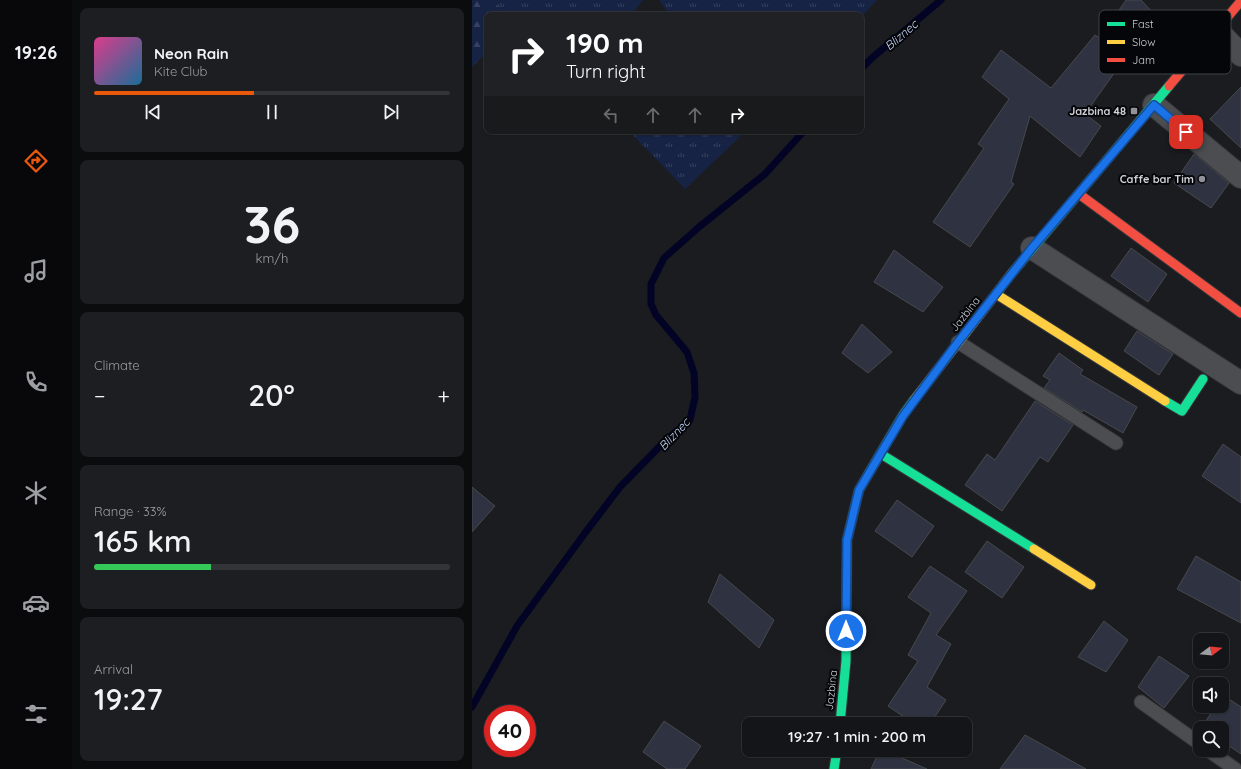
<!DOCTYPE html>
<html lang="en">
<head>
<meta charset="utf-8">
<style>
	:root { --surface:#141518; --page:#1d1e21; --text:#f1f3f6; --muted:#9d9fa2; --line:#333437; --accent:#ea580c }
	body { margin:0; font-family:Quicksand,sans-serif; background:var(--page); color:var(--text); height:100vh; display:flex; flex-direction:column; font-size:15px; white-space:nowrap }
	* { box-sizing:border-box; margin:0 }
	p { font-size:13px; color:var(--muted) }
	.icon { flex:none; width:22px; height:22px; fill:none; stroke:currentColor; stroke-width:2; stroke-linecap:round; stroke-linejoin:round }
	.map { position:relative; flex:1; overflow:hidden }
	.sheet { display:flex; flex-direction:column; gap:8px; padding:8px; background:#0b0c0d; width:400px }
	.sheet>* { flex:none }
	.top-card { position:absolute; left:12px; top:12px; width:380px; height:122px; border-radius:8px; box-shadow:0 1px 3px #0004,0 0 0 1px var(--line); background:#202124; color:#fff; overflow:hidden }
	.needle { width:26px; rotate:74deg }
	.controls { position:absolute; left:721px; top:633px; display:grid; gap:8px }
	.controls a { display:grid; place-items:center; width:36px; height:36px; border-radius:8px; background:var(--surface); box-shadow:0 1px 3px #0004,0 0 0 1px var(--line); font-size:20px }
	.speed { position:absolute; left:12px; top:705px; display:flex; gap:8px; font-size:20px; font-weight:700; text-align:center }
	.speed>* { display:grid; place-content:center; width:52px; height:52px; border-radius:50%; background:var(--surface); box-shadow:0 1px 3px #0004,0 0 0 1px var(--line); line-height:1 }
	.speed .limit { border:6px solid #d22; background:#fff; color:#111 }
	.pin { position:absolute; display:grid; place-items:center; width:34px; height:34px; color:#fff; margin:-17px; border-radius:8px; box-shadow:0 2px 6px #0006 }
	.me { position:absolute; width:44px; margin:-22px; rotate:0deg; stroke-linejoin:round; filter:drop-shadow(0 0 3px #0008) }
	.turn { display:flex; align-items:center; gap:14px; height:84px; padding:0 16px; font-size:18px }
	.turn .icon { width:52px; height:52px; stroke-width:2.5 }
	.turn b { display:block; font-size:28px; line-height:34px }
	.lanes { display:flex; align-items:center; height:38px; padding:0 16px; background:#0003; justify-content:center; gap:20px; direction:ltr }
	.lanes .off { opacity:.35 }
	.big { font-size:30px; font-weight:600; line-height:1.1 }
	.sheet .widget { flex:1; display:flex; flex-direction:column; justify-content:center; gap:6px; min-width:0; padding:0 14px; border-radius:8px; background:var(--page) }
	.sheet .dial { align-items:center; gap:0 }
	.dial b { font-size:52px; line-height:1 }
	.song { display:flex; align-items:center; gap:12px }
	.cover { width:48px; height:48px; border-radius:6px; background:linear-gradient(135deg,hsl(330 70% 55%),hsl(200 70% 35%)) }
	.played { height:4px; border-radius:2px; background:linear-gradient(90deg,var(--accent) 45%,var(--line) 45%) }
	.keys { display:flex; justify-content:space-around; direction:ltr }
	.heat { display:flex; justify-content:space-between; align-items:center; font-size:22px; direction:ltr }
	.charge { height:6px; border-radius:3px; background:linear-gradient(90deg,#34c759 33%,var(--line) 0) }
	.trip { position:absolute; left:270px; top:717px; width:230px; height:40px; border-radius:8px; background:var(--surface); box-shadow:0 1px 3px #0004,0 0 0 1px var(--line); font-weight:600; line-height:40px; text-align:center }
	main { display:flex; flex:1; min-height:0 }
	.dock { display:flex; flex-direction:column; width:72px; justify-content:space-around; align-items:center; background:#08080a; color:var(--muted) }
	.dock .icon { width:28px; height:28px }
	.dock .active { color:var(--accent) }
	.dock b { font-size:18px; color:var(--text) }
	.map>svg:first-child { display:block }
	.grass { fill:url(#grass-tufts) }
	.forest { fill:url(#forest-firs) }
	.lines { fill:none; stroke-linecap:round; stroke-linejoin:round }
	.stream { stroke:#030325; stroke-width:7 }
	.building { fill:#2f3341; stroke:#47494d }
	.lane-casing { stroke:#36373a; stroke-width:15 }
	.street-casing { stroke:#36373a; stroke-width:24 }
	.fast-casing { stroke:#36373a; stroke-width:11 }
	.slow-casing { stroke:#36373a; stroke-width:11 }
	.jam-casing { stroke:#36373a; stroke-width:11 }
	.lane { stroke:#4b4d51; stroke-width:13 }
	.street { stroke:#4b4d51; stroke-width:22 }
	.fast { stroke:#16e098; stroke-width:9 }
	.slow { stroke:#ffcf43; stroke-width:9 }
	.jam { stroke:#f24e42; stroke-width:9 }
	.route-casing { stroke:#114b97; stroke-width:10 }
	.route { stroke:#1a73e8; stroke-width:7 }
	.poi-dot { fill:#909297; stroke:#050609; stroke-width:1.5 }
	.labels { text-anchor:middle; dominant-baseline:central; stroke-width:4; stroke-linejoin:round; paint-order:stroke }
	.poi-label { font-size:11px; font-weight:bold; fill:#cfd1d7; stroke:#050609; text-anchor:end }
	.street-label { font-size:11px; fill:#cfd1d7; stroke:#050609 }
	.water-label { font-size:12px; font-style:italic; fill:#c3d3f9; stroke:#050609 }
	.key { fill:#050609; stroke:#424347; stroke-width:1 }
	.key-label { font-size:11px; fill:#cfd1d7 }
</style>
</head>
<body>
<main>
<nav class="dock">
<b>19:26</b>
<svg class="icon active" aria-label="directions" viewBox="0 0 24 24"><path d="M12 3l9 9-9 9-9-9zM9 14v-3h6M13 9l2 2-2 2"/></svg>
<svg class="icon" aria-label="music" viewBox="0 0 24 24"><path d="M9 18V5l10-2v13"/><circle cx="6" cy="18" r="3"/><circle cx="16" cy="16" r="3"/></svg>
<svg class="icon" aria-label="phone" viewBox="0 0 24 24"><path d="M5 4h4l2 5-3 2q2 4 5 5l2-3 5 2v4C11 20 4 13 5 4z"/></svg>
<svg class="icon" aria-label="climate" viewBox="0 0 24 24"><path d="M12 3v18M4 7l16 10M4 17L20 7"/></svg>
<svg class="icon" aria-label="car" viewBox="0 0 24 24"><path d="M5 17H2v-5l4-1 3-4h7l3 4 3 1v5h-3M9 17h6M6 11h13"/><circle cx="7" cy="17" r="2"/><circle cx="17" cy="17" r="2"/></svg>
<svg class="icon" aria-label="filters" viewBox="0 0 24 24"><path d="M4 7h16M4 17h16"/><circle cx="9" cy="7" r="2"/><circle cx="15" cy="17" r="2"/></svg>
</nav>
<section class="sheet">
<div class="widget">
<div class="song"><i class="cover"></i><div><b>Neon Rain</b><p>Kite Club</p></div></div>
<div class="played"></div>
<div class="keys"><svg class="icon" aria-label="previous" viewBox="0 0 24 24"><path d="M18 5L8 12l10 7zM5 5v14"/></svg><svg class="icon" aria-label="pause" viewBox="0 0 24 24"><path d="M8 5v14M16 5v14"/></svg><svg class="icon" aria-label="next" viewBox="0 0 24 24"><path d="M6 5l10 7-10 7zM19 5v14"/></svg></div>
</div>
<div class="widget dial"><b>36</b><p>km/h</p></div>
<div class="widget"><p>Climate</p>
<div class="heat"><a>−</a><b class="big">20°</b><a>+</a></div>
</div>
<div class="widget"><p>Range · 33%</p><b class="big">165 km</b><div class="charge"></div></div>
<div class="widget"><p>Arrival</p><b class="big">19:27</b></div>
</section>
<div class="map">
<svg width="769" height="769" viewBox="0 0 769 769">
	<defs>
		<pattern id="grass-tufts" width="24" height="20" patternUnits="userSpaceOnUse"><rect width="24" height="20" fill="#172344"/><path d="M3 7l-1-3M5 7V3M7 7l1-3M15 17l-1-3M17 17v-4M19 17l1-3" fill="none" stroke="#38425e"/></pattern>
		<pattern id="forest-firs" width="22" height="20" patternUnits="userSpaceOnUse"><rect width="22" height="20" fill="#172344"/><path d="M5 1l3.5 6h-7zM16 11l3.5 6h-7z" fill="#38425e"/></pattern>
	</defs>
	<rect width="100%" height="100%" fill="#1a1c20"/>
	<!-- grass -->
	<g class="grass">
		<path d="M19 0H171L159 15H35Z"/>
		<path d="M187 0H405L389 17V15H192L195 11Z"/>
		<path d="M157 131H274L213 189Z"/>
	</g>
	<!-- forest -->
	<path class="forest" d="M0 0H19L35 15H15V52L0 67Z"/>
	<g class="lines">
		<!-- stream -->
		<g class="stream">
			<path d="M389 69 401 57 469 0"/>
			<path d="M0 707 45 626 113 533 148 487 193 441 218 420 223 397 222 373 215 352 184 315 179 304V284L192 258 227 227 293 174 332 131"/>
		</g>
	</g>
	<!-- building -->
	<g class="building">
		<path d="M654 0H669L682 14 645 49 655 55 613 114 629 126 608 157 558 116 539 182 542 184 498 247 461 222 512 148 506 144 537 99 510 77 529 50 579 88 623 35 628 38Z"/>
		<path d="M769 87V148L738 119Z"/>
		<path d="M722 154 757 183 739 208 702 183Z"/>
		<path d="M659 248 695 274 676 302 639 276Z"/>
		<path d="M422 250 471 287 451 312 402 282Z"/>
		<path d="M390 324 420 352 396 373 370 353Z"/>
		<path d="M665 331 701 354 687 375 652 351Z"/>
		<path d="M587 353 611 370 608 374 665 407 651 433 611 410 610 412 572 388 578 380 571 376Z"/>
		<path d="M563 401 601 425 576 462 568 457 530 511 493 485 515 454 523 460Z"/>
		<path d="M751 444 769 457V503L730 476Z"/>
		<path d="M0 487 23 506 0 532Z"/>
		<path d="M425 500 462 526 440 557 403 531Z"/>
		<path d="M515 541 552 567 530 598 493 572Z"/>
		<path d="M724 556 769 582V623L705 589Z"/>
		<path d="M458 566 495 591 464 635 479 644 455 687 474 700 458 724H442L416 706 446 661 436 655 459 613 436 597Z"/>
		<path d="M248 574 302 620 287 648 236 602Z"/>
		<path d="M632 621 656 640 634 672 606 657Z"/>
		<path d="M687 656 717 676 692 708 666 687Z"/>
		<path d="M751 695 769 707V754L750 741V728H729L744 706H750Z"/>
		<path d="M192 721 229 746 213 769H195L171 752Z"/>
		<path d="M553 735 614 769H528Z"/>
		<path d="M408 750H412L455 769H399Z"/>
	</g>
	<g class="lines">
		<defs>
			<g id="lane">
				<path d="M486 342 644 443"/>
				<path d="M669 702 728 744"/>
				<path d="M736 750 763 769"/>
			</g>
			<g id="street">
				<path d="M746 31 769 55"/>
				<path d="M682 105 769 177"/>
				<path d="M560 248 769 383"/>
			</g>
			<g id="fast">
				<path d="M540 273 697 86"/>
				<path d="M693 401 710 411 731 379"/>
				<path d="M409 454 562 549"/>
				<path d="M368 724 374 661 375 540 387 490 431 415 442 400"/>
				<path d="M362 769 365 750"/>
			</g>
			<g id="slow">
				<path d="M524 294 693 401"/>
				<path d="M442 400 540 273"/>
				<path d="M562 549 619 585"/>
			</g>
			<g id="jam">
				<path d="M697 86 769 1"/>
				<path d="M607 194 769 313"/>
			</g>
		</defs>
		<!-- lane casing -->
		<use href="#lane" class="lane-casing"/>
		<!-- street casing -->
		<use href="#street" class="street-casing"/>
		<!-- fast casing -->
		<use href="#fast" class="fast-casing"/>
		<!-- slow casing -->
		<use href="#slow" class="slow-casing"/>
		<!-- jam casing -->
		<use href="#jam" class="jam-casing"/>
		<!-- lane -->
		<use href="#lane" class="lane"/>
		<!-- street -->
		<use href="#street" class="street"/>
		<!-- fast -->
		<use href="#fast" class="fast"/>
		<!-- slow -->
		<use href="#slow" class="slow"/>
		<!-- jam -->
		<use href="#jam" class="jam"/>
	</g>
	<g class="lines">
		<defs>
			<path id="route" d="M374 631 375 540 387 490 431 416 486 342 560 248 682 105 714 132"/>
		</defs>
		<!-- route casing -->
		<use href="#route" class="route-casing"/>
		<!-- route -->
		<use href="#route" class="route"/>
	</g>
	<!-- markers -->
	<g class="poi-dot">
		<rect x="658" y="107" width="8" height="8" rx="2"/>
		<circle cx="730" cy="179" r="4"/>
	</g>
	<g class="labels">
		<!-- poi labels -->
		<g class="poi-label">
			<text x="654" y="111">Jazbina 48</text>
			<text x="722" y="179">Caffe bar Tim</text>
		</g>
		<!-- street labels -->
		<g class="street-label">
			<text transform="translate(493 314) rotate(-52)">Jazbina</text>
			<text transform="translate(359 690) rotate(-84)">Jazbina</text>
		</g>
		<!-- water labels -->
		<g class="water-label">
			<text transform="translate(429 35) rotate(-41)">Bliznec</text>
			<text transform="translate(202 434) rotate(-47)">Bliznec</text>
		</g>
	</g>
	<!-- legend -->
	<rect x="627" y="10" width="132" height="64" rx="6" class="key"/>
	<rect x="635" y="22" width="18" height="4" fill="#16e098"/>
	<rect x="635" y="40" width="18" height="4" fill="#ffcf43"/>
	<rect x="635" y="58" width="18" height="4" fill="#f24e42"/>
	<g class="key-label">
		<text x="660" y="28">Fast</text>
		<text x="660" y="46">Slow</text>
		<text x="660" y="64">Jam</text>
	</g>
</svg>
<div class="controls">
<a><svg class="needle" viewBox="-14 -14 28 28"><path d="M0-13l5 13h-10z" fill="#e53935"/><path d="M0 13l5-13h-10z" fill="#9d9fa2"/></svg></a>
<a><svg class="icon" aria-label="sound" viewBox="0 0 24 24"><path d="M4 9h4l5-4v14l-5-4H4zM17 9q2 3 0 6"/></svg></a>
<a><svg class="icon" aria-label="search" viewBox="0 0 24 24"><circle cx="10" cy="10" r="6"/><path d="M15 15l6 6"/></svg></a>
</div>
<div class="speed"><div class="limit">40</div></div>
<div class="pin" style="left:714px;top:132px;background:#d93025"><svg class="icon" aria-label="arrive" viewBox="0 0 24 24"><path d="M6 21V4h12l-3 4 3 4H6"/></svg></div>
<svg class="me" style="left:374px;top:631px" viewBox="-20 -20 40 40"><circle r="17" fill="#1a73e8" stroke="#fff" stroke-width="3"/><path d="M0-11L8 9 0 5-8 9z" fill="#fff"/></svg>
<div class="trip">19:27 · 1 min · 200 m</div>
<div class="top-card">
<div class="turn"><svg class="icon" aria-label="right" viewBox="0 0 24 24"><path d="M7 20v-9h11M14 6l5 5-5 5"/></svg><div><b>190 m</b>Turn right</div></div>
<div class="lanes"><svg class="icon off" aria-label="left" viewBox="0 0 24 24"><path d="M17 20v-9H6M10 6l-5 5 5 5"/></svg><svg class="icon off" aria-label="ahead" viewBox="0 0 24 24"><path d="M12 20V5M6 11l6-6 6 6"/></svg><svg class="icon off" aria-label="ahead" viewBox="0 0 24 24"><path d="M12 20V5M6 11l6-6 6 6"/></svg><svg class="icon" aria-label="right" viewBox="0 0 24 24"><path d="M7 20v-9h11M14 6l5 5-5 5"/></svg></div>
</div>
</div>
</main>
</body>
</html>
